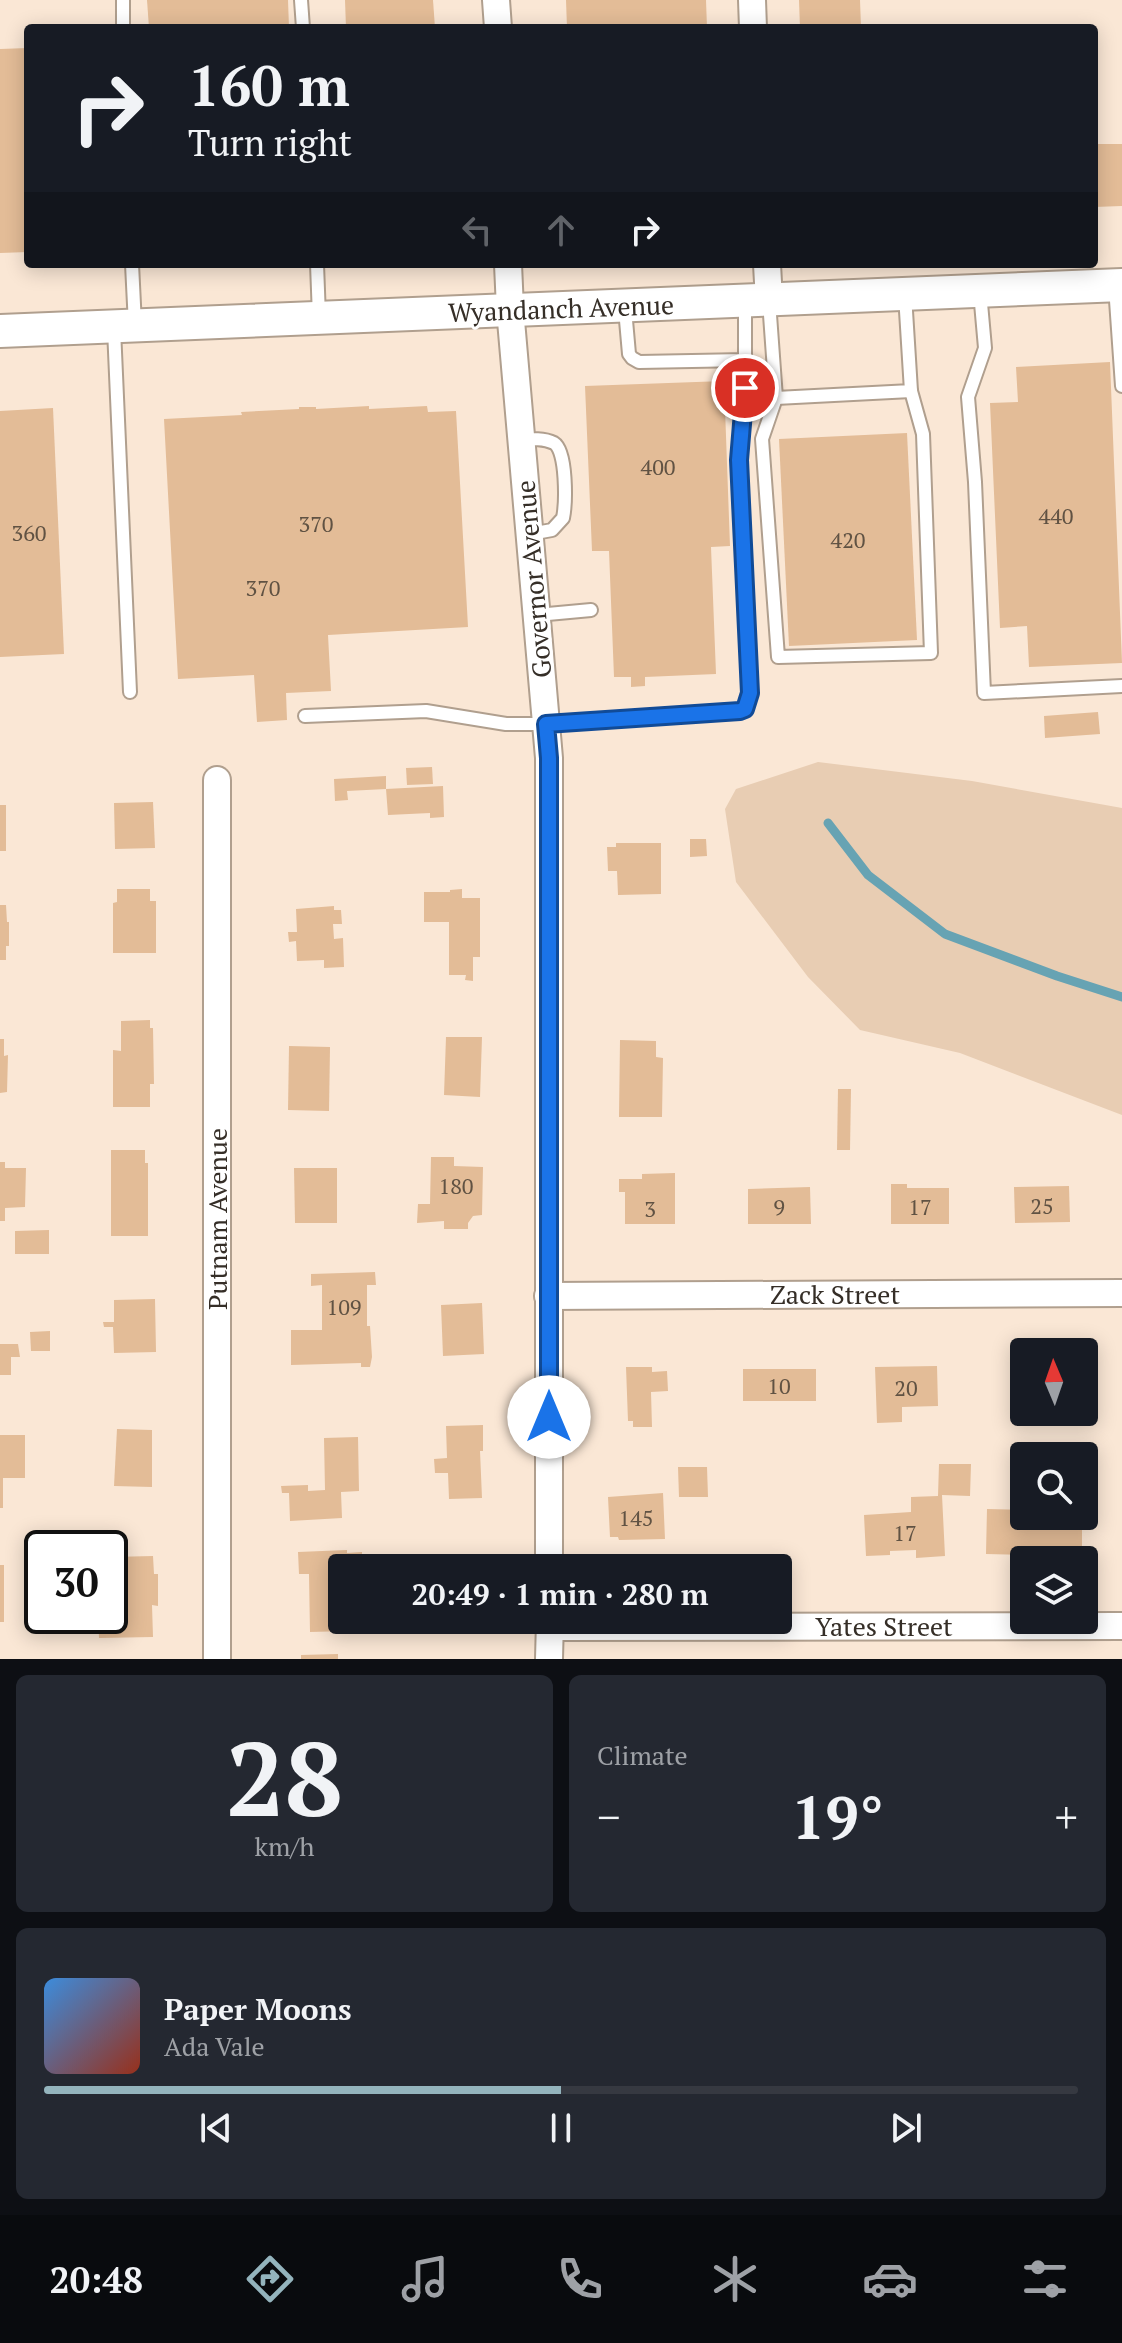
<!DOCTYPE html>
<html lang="en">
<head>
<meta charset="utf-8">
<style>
	:root { --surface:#171b24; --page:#242831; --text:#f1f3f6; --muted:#9ea1a6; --line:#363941; --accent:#94b4bd }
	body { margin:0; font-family:"PT Serif",serif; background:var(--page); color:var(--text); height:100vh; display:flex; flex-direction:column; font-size:30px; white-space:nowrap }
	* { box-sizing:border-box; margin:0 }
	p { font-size:26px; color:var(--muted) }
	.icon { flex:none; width:44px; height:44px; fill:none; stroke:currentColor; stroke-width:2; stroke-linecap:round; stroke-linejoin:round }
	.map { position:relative; height:1659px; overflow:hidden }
	.sheet { display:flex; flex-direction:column; gap:16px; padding:16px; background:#0d0f14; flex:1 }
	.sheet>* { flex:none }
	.hud { position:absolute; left:24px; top:24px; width:1074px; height:244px; border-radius:8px; box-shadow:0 4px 20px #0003; background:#171b24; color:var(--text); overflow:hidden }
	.needle { width:52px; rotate:358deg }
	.controls { position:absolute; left:1010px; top:1338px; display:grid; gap:16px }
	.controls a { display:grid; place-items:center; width:88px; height:88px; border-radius:8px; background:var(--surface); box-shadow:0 4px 20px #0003; font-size:40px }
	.speed { position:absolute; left:24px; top:1530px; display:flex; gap:16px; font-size:40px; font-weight:700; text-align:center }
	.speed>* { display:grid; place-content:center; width:104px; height:104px; border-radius:50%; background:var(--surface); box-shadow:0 4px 20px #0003; line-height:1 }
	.speed .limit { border:4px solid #111; border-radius:12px; background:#fff; color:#111 }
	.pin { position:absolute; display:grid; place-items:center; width:68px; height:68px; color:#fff; margin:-34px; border:4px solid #fff; border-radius:50%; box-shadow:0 2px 8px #0007 }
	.me { position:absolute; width:88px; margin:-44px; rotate:0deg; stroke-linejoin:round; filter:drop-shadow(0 0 6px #0008) }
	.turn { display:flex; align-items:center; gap:28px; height:168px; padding:0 32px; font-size:36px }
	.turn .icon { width:104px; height:104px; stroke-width:2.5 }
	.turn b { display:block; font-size:56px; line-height:68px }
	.lanes { display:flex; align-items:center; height:76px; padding:0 32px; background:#0003; justify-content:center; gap:40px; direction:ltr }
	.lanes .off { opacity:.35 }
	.big { font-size:60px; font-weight:600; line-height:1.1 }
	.sheet .card { flex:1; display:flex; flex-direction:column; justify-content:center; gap:12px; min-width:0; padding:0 28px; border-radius:12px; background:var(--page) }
	.sheet .dial { align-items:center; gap:0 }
	.dial b { font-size:104px; line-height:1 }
	.song { display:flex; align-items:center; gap:24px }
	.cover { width:96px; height:96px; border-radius:12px; background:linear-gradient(135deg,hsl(210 70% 55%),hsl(10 70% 35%)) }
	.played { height:8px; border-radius:4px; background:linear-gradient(90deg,var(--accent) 50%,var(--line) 50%) }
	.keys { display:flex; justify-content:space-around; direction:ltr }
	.heat { display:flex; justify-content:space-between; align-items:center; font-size:44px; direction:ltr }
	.sheet .tiles { flex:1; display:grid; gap:16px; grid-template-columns:1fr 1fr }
	.card:last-child { grid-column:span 2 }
	.trip { position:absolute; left:328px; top:1554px; width:464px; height:80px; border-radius:8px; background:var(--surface); box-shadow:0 4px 20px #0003; font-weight:600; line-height:80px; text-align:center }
	.tabs { display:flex; height:128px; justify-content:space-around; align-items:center; background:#090b0e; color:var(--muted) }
	.tabs .icon { width:56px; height:56px }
	.tabs .current { color:var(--accent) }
	.tabs b { font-size:36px; color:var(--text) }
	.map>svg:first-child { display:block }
	.green { fill:#e8cdb3 }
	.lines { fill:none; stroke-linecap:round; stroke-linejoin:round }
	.stream { stroke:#67a3b3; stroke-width:9 }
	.building { fill:#e3bc97 }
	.service-casing { stroke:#b09f8e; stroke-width:16 }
	.minor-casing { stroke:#b09f8e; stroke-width:30 }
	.tertiary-casing { stroke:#b09f8e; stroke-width:36 }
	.service { stroke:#fff; stroke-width:12 }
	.minor { stroke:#fff; stroke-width:26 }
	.tertiary { stroke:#fff; stroke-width:32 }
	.route-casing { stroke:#114b97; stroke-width:20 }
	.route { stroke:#1a73e8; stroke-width:14 }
	.labels { text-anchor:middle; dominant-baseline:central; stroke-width:6; stroke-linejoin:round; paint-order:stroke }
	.number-label { font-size:22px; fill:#605243 }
	.street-label { font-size:26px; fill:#352e27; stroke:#fff }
</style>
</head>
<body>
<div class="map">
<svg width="1122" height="1659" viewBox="0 0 1122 1659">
	<rect width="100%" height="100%" fill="#fae7d5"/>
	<!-- green -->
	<path class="green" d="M818 762 972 781 1122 808V1115L960 1053 860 1030 808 977 736 882 725 809 736 789Z"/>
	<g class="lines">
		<!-- stream -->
		<path class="stream" d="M828 823 868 875 945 934 1057 976 1122 997"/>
	</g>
	<!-- building -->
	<g class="building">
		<path d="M147 0H288L289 28H149Z"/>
		<path d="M345 0H433L435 28H346Z"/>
		<path d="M566 0H706L707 28H567Z"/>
		<path d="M799 0H860L861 28H800Z"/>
		<path d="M28 48V252L0 253V49Z"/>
		<path d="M1094 144H1122V206L1094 207Z"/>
		<path d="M1110 362 1122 663 1029 667 1027 626 1000 628 990 403 1018 402 1016 367Z"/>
		<path d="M724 381 730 546 711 547 716 674 645 677V686L631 687V677H614L609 551H592L585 386Z"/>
		<path d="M369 406V409L427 406 428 412 456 411 468 627 328 635 331 691 286 693 287 720 257 722 254 675 178 679 164 419 242 415 241 412 299 409V407H316V409Z"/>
		<path d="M53 408 64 654 0 657V411Z"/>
		<path d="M907 433 917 640 789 646 779 439Z"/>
		<path d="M1098 712 1100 734 1045 738 1044 716Z"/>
		<path d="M432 767 433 784 407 785 406 768Z"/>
		<path d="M386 776V789L347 791 348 800 335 801 334 779Z"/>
		<path d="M443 786 444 817 430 818V813L388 815 386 789Z"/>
		<path d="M153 802 155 848 115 849 114 803Z"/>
		<rect x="0" y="805" width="6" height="46"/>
		<path d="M690 839H706L707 856 690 857Z"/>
		<path d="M616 843H661V894L618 895 617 871H608L607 847H616Z"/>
		<path d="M117 889H150V901H156V953H113V903L117 902Z"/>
		<path d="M462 889V898H480V957H473V981L465 980 466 975H449V922H424V892H450V890Z"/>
		<path d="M0 905H6L7 922H9V946H6V960H0Z"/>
		<path d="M334 906V910H341L342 924H333L334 939 343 938 344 967 324 968V960L297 961 296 941 289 942 288 932H297L296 909Z"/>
		<path d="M150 1020V1028H153L154 1084H150V1107H113V1050L121 1051V1021Z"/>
		<path d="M446 1037H482L480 1097 444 1095Z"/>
		<path d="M0 1039H4V1056L8 1055 7 1092 0 1093Z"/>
		<path d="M620 1040 656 1041V1057L663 1058 662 1117H619Z"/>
		<path d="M289 1046 330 1047 329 1111 288 1110Z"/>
		<path d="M838 1089H851L850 1150H837Z"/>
		<path d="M111 1150H145V1163H148V1236H111Z"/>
		<path d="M431 1157H454V1166L483 1167 482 1215 473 1216 468 1223V1229H444V1221L417 1223 418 1204H430Z"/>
		<path d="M0 1162H5V1168H26L25 1207 5 1208V1221H0Z"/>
		<path d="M294 1168H337V1223H295Z"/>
		<path d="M675 1173V1224H625V1192H619V1179H642V1174Z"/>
		<path d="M891 1184H907V1188H949V1224H891Z"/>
		<path d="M1069 1186 1070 1222 1015 1223 1014 1187Z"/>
		<path d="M810 1187 811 1224H748V1189Z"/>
		<path d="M49 1230V1254H15V1231Z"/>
		<path d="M375 1272 376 1285H367V1326H370L372 1357 370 1367H361V1363L291 1365V1330H322V1285L311 1286V1274Z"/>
		<path d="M155 1299 156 1352 114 1353 113 1327H104L103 1322H114V1300Z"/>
		<path d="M482 1303 484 1354 443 1356 441 1305Z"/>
		<path d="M50 1331V1351H31L30 1332Z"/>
		<path d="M0 1344H18L20 1357H11V1375H0Z"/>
		<path d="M937 1366 938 1406 902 1407V1422L877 1423 875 1367Z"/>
		<rect x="1012" y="1366" width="12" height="38"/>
		<path d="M626 1367H652V1372L667 1371 668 1391 651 1392 652 1427H633V1421H628Z"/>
		<rect x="743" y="1369" width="73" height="32"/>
		<path d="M483 1425V1451H480L482 1498 449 1499 448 1473H435L434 1459 447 1458 446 1426Z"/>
		<path d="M117 1429 152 1430V1487L114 1486Z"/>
		<path d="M0 1435H25V1478H3V1508H0Z"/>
		<path d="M358 1437 359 1491 341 1492 342 1518 290 1521 289 1493H282L281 1486 308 1485V1491L325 1490 324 1438Z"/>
		<path d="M939 1464H971L970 1496 942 1495 945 1556 916 1558V1550L890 1551V1555L866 1556 864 1515 911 1512V1497L938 1496Z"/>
		<path d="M678 1467H707L708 1497H679Z"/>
		<path d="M663 1493 665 1539 619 1540 618 1537H610L608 1497Z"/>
		<path d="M987 1509 1024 1510V1516H1082V1556L986 1554Z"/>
		<path d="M347 1550V1553L362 1552V1568H342V1620H348V1631L310 1632 309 1574H299L298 1552Z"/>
		<path d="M153 1556 154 1574H158V1606L152 1605 153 1637 99 1638 98 1616H110V1560H112V1557Z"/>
		<rect x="0" y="1565" width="4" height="57"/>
		<path d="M338 1654V1659H301V1655Z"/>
	</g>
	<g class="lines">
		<defs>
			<g id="service">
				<path d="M123 0V28"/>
				<path d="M301 0 303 28"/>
				<path d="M132 264 135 325"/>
				<path d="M317 264 319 317"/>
				<path d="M1115 286 1122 386"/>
				<path d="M980 292 985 348 968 397 975 482 984 693 1122 686"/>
				<path d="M769 301 776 398 911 391 905 295"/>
				<path d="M625 309 629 354 632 358 639 362 745 360V303"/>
				<path d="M114 329 130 692"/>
				<path d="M776 398 762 439 778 657 931 653 923 434 911 391"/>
				<path d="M521 440C532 439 544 438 554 443 567 451 566 503 563 518L552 530 530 534"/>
				<path d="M537 615 591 610"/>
				<path d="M305 716 426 711 506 724H546L740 711 745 709 750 693 739 460 745 360"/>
			</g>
			<g id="minor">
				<path d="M496 0 498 28"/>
				<path d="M752 0 753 28"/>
				<path d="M508 264 510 309 549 758V1568"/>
				<path d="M767 264 769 301"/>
				<path d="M217 780V1659"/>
				<path d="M548 1296 1122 1293"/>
				<path d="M550 1627 1122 1626"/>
				<path d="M549 1659 550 1620"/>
			</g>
			<path id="tertiary" d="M0 331 1122 285"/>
		</defs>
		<!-- service casing -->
		<use href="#service" class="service-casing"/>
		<!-- minor casing -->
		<use href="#minor" class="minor-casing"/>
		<!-- tertiary casing -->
		<use href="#tertiary" class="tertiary-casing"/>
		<!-- service -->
		<use href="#service" class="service"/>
		<!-- minor -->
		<use href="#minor" class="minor"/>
		<!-- tertiary -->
		<use href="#tertiary" class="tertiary"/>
	</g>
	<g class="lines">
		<defs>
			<path id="route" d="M549 1417V758L546 724 740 711 745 709 750 693 739 460 745 388"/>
		</defs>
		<!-- route casing -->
		<use href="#route" class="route-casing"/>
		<!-- route -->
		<use href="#route" class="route"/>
	</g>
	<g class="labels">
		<!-- number labels -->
		<g class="number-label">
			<text x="658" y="466">400</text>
			<text x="1056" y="515">440</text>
			<text x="316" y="523">370</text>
			<text x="29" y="532">360</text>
			<text x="848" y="539">420</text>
			<text x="263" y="587">370</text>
			<text x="456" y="1185">180</text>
			<text x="1042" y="1205">25</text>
			<text x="779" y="1206">9</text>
			<text x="920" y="1206">17</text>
			<text x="650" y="1208">3</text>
			<text x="344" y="1306">109</text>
			<text x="779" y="1385">10</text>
			<text x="906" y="1387">20</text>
			<text x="636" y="1517">145</text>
			<text x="905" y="1532">17</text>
		</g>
		<!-- street labels -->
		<g class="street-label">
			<text transform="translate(561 308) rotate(-2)">Wyandanch Avenue</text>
			<text transform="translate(533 579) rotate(-95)">Governor Avenue</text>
			<text transform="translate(217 1219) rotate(-90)">Putnam Avenue</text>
			<text x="835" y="1294">Zack Street</text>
			<text x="884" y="1626">Yates Street</text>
		</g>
	</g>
</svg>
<div class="controls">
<a><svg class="needle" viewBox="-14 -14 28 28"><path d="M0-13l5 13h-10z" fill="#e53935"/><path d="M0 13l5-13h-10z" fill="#9ea1a6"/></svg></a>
<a><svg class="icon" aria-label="search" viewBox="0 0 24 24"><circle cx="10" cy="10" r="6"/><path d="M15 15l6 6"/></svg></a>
<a><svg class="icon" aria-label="layers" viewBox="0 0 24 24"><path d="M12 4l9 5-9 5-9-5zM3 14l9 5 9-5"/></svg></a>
</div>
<div class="speed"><div class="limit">30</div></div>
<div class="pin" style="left:745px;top:388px;background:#d93025"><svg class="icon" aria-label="arrive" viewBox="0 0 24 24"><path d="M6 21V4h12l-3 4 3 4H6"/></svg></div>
<svg class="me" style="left:549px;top:1417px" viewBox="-20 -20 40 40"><circle r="19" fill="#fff"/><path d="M0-13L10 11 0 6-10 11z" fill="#1a73e8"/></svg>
<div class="trip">20:49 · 1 min · 280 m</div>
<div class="hud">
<div class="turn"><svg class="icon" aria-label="right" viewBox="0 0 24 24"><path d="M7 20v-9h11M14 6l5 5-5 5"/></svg><div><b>160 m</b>Turn right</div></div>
<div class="lanes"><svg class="icon off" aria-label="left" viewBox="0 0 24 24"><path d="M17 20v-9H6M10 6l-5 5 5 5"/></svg><svg class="icon off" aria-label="ahead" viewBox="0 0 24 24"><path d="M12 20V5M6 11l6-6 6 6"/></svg><svg class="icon" aria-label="right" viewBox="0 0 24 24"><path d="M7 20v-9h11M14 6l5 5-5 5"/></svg></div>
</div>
</div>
<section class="sheet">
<div class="tiles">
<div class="card dial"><b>28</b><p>km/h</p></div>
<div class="card"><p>Climate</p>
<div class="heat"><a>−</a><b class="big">19°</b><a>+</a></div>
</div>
<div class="card">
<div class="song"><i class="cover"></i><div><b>Paper Moons</b><p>Ada Vale</p></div></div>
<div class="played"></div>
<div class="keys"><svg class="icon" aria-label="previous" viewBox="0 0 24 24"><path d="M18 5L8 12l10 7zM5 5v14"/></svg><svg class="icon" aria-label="pause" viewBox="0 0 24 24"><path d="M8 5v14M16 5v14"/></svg><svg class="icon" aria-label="next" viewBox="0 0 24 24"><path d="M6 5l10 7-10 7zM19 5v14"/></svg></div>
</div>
</div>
</section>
<nav class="tabs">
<b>20:48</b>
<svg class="icon current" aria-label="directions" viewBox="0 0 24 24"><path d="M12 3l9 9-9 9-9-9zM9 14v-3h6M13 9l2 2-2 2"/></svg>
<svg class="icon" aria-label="music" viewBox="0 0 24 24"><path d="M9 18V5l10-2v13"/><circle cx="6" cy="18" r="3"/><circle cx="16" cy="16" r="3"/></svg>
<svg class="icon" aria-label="phone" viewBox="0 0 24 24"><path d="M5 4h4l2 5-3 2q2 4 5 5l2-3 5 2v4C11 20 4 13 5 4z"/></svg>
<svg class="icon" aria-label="climate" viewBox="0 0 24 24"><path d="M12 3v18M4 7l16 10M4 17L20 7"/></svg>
<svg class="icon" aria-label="car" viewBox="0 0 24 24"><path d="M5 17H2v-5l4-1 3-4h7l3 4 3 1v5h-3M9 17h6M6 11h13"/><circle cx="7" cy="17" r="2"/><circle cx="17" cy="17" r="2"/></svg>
<svg class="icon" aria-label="filters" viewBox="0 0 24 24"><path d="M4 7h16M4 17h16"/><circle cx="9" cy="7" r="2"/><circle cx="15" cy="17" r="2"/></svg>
</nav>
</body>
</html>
